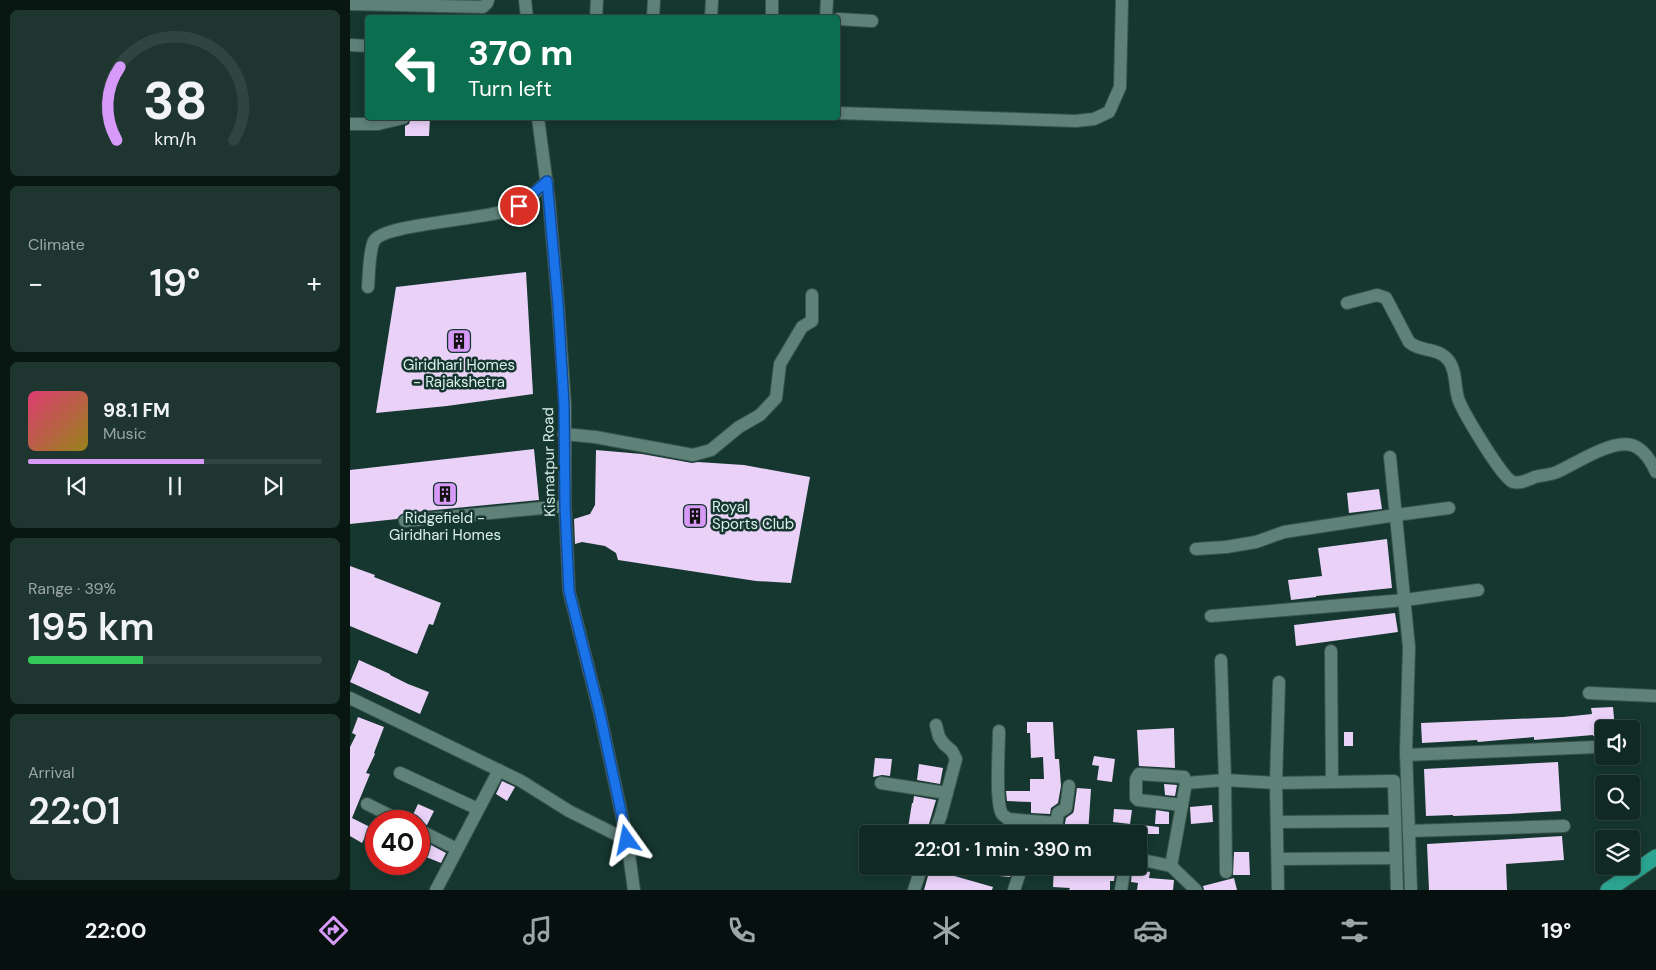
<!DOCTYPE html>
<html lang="en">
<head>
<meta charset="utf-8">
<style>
	:root { --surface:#102923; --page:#1e3530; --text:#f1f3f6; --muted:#9ca6a6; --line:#304541; --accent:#d89af8 }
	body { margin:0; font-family:"DM Sans",sans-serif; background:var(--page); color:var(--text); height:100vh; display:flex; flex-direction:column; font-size:19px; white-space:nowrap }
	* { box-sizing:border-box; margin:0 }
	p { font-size:16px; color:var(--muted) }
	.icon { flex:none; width:28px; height:28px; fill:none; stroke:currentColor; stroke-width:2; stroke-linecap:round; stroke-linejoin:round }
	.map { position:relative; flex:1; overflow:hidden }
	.details { display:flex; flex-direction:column; gap:10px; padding:10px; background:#091713; width:350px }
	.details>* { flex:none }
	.top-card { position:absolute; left:15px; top:15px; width:475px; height:105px; border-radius:5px; box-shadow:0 2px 8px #0003,0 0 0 1px var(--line); background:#0b6e4f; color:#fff; overflow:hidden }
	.tools { position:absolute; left:1245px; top:720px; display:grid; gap:10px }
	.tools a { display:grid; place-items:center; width:45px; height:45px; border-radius:5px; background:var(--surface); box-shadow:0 2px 8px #0003,0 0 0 1px var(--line); font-size:25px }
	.speed { position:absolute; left:15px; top:810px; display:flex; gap:10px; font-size:25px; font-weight:700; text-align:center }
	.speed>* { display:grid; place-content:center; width:65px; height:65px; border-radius:50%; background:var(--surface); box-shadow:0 2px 8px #0003,0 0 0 1px var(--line); line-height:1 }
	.speed .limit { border:8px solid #d22; background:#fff; color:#111 }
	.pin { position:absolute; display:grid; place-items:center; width:42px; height:42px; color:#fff; margin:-21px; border:2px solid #fff; border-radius:50%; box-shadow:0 1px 5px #0007 }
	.me { position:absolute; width:55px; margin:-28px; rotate:348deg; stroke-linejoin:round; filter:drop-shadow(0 0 4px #0008) }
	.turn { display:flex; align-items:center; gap:18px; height:105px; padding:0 20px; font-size:22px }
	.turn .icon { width:65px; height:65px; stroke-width:2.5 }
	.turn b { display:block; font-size:35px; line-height:42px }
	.big { font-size:38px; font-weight:600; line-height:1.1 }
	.details .widget { flex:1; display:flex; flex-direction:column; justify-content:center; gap:8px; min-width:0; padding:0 18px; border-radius:8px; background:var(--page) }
	.details .dial { align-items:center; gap:0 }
	.dial svg { height:130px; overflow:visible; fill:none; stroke:var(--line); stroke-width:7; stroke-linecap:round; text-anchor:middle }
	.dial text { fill:var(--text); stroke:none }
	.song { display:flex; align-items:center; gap:15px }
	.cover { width:60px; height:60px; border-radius:8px; background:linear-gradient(135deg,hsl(340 70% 55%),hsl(50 70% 35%)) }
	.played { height:5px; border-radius:2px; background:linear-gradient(90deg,var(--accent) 60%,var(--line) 60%) }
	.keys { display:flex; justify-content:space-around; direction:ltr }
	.heat { display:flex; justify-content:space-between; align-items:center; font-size:28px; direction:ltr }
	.charge { height:8px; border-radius:4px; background:linear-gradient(90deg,#34c759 39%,var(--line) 0) }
	.trip { position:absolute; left:509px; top:825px; width:288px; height:50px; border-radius:5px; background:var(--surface); box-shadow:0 2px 8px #0003,0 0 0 1px var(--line); font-weight:600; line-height:50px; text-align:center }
	.dock { display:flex; height:80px; justify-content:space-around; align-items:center; background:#06100e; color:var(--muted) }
	.dock .icon { width:35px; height:35px }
	.dock .current { color:var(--accent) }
	.dock b { font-size:22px; color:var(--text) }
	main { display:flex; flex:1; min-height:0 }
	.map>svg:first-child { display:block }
	.building { fill:#e9d1f7 }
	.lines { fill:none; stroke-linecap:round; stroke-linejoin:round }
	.minor-casing { stroke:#39544e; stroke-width:14 }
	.major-casing { stroke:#39544e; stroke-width:17 }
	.minor { stroke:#5e8178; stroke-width:12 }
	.major { stroke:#2ba591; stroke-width:15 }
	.route-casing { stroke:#114b97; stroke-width:12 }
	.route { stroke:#1a73e8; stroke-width:9 }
	.labels { text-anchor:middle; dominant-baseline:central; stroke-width:5; stroke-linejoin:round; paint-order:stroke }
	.poi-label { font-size:15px; fill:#dcefea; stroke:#15372f }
	.street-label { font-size:15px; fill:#dcefea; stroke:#15372f }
</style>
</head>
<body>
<main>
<section class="details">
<div class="widget dial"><svg viewBox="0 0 100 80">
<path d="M14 69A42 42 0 1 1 86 69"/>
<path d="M14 69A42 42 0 0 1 16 24" stroke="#d89af8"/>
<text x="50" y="56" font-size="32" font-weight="700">38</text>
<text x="50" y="72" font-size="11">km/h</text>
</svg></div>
<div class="widget"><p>Climate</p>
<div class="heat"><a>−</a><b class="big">19°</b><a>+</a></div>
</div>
<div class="widget">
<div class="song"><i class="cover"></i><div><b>98.1 FM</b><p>Music</p></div></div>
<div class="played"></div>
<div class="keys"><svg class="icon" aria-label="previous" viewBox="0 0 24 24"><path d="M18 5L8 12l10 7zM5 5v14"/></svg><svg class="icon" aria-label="pause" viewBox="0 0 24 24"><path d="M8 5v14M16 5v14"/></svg><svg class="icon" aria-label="next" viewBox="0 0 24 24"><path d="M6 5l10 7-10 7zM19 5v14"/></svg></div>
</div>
<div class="widget"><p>Range · 39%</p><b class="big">195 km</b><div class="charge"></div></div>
<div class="widget"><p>Arrival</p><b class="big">22:01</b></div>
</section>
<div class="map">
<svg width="1306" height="890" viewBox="0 0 1306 890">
	<rect width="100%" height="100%" fill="#15372f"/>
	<!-- building -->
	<g class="building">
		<path d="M61 118H80L79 136H55V126L59 124Z"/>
		<path d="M176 272 183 394 97 406 26 413 46 287Z"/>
		<path d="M184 449 189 500 54 513 50 515 47 519 0 524V470Z"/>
		<path d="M246 450 292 454 342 463 348 462 394 465 460 477 441 583 406 581 268 560 266 553 255 546 232 542 225 544 224 519 240 514 245 505Z"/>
		<path d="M1029 489 1032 509 999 513 997 493Z"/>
		<path d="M1037 539 1042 588 966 596V597L941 600 938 580 972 576 968 548Z"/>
		<path d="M0 566 25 575 24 577 91 603 83 625 79 624 67 654 0 626Z"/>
		<path d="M1045 613 1048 632 946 646 944 625Z"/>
		<path d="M9 660 40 674V675L58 684 79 692 70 714 0 682Z"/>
		<path d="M1263 707 1265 729H1254V735L1243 736V735L1184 740V737L1128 742 1127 740 1072 743 1071 723 1213 717 1242 714 1241 708Z"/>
		<path d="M8 717 34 727 24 753 25 754 16 773 20 774 2 818 20 827 12 843 0 836V747L6 735 2 733Z"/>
		<path d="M677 722H703L705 759H709L711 786 708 803 701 808 700 814 681 813V802L657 801 656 791H680V779H694L693 757 681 758 680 733H677Z"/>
		<path d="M824 728 825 768 789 766 787 730Z"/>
		<rect x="994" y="732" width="9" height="14"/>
		<path d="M744 756 765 759 762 782 747 780 749 766 742 765Z"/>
		<path d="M525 758 542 759 540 776 532 775 523 777Z"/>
		<path d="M1208 762 1211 811 1158 814 1103 816V815L1076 816 1074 769Z"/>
		<path d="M569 764 593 768 590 784 567 780Z"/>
		<path d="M152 781 165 787 157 801 146 794Z"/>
		<path d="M814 784 827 785 825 796 815 795Z"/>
		<path d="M727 788 741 789 738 834H713L716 818 723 813 724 810Z"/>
		<path d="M564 796 586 800 576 834H557L562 803H563Z"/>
		<path d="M68 804 84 811 77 825 61 819Z"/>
		<path d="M862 805 863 822 841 824 840 807Z"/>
		<path d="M764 809 782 810 780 824 763 822Z"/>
		<path d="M806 810 819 812V824H805Z"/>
		<path d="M782 824 809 827V834H782Z"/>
		<path d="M1212 836 1214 860 1156 864 1157 890H1079L1077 844Z"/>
		<path d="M81 845 96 853 91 863 76 857Z"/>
		<path d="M884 852H899L900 875H883Z"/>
		<path d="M638 866H663L660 877 638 875Z"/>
		<path d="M704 866H760L766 868 764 880V881H760V890H719L720 888 703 887Z"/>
		<path d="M580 869 643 887 642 890H574Z"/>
		<path d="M788 870 800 872 799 878 824 880 823 890H787L788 883 781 882 782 871 788 872Z"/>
		<path d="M884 878 887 890H854L853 886Z"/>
	</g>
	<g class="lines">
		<defs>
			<g id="minor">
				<path d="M175 0 177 18"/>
				<path d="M0 4 133 7 137 3 138 0"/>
				<path d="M246 18 247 0"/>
				<path d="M303 18 304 0"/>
				<path d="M361 18 362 0"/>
				<path d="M422 18V0"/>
				<path d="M476 18 477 0"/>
				<path d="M488 19 522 21"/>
				<path d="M0 45 18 46"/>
				<path d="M488 113 726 121 744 119 759 112 770 87 772 0"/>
				<path d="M188 118 199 201 208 304 215 405V506L219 591 250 714 277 840 284 890"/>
				<path d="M0 124H28L53 118"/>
				<path d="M18 287C19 275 19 251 24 241 34 223 142 220 168 207 179 201 188 189 197 181"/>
				<path d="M997 303 1027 295 1036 298 1059 342C1071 353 1088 346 1099 361 1107 372 1104 388 1109 401 1114 413 1153 480 1163 482 1170 484 1178 480 1185 477 1192 475 1200 475 1207 472 1226 464 1268 434 1288 448 1296 453 1302 463 1306 472"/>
				<path d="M214 434 245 437 343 455 361 450 389 427 410 415 426 398 430 364 452 327 462 321V295"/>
				<path d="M1040 457 1059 647 1056 751 1061 890"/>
				<path d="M55 521 215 506"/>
				<path d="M846 549 876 547 906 542 934 532 1046 515 1099 508"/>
				<path d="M861 616 1055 600 1128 590"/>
				<path d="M981 651 982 782"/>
				<path d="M871 660 875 780 876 872"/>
				<path d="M1239 693 1306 696"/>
				<path d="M0 698 171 781 219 811 277 840"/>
				<path d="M649 731C649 747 645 802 652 814 653 815 658 819 658 819L706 823"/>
				<path d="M1056 755 1247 747"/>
				<path d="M50 773 128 809"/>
				<path d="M531 783 597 793"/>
				<path d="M17 804 51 821"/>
				<path d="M832 805 788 800 786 798V779L789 774 834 777 836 783"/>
				<path d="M927 822 1045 821"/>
				<path d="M69 830 107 849"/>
				<path d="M1059 831 1214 826"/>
				<path d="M584 834 591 815 606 759 602 751 594 744 589 737 586 725"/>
				<path d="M705 834 708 813 716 808 719 786"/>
				<path d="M788 859 821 866 846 890"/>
				<path d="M928 859 1046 858"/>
				<path d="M821 866 836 783 875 780 926 783 1044 781 1047 890"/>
				<path d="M86 890 149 770"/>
				<path d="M564 890 572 866"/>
				<path d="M664 890 672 866"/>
				<path d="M771 890 775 866"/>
				<path d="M928 890 926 783 929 682"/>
			</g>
			<path id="major" d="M1258 890 1306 857"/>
		</defs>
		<!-- minor casing -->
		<use href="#minor" class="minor-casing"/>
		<!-- major casing -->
		<use href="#major" class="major-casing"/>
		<!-- minor -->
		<use href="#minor" class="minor"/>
		<!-- major -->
		<use href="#major" class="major"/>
	</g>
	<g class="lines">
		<defs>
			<path id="route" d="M169 206 197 181 208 304 214 405 215 506 219 591 250 714 277 840"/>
		</defs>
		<!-- route casing -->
		<use href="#route" class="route-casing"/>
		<!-- route -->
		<use href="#route" class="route"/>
	</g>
	<!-- icons -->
	<defs>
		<symbol id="building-square" viewBox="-11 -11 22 22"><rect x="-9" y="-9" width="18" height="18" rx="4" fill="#d89af8" stroke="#15372f"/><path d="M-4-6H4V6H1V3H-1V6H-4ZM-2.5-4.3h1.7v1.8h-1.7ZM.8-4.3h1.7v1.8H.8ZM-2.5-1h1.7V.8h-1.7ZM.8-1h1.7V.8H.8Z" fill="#111"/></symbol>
	</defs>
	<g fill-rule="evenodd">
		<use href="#building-square" x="95" y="327" width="28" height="28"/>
		<use href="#building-square" x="81" y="480" width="28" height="28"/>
		<use href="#building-square" x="331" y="502" width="28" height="28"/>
	</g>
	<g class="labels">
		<!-- poi labels -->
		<g class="poi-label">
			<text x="109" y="365">Giridhari Homes<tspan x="109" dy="17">- Rajakshetra</tspan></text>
			<text x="362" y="507" text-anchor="start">Royal<tspan x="362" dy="17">Sports Club</tspan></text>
			<text x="95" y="518">Ridgefield -<tspan x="95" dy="17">Giridhari Homes</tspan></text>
		</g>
		<!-- street labels -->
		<g class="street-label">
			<text transform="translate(199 462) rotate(-91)">Kismatpur Road</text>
		</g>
	</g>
</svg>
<div class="tools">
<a><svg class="icon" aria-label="sound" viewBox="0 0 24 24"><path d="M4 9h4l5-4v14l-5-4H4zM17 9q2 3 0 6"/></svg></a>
<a><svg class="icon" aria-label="search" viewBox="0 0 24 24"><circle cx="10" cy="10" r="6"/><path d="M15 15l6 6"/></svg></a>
<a><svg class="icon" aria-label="layers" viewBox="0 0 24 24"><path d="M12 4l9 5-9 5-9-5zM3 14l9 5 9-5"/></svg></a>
</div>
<div class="speed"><div class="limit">40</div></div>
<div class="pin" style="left:169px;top:206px;background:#d93025"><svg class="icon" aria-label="arrive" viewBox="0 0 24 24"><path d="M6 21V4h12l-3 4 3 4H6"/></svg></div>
<svg class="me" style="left:277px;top:840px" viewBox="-20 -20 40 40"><path d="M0-17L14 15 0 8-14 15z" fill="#1a73e8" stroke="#fff" stroke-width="4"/></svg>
<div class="trip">22:01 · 1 min · 390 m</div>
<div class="top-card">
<div class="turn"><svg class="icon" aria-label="left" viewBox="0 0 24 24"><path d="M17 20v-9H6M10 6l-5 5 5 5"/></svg><div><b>370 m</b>Turn left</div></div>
</div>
</div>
</main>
<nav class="dock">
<b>22:00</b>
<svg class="icon current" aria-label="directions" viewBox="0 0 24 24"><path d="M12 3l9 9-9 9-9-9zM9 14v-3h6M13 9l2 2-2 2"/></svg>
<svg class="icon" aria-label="music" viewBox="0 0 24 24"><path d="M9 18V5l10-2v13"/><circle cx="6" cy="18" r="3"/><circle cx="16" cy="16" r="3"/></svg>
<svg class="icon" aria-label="phone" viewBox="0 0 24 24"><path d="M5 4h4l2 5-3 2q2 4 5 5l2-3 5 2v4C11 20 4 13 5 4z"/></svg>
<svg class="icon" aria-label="climate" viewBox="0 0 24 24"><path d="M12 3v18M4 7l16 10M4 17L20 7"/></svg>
<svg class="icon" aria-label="car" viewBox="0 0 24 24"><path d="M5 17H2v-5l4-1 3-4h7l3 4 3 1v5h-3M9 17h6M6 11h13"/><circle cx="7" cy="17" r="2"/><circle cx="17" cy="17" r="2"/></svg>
<svg class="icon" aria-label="filters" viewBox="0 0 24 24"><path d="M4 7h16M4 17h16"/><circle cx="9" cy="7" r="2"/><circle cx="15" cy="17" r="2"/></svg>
<b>19°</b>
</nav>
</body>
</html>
